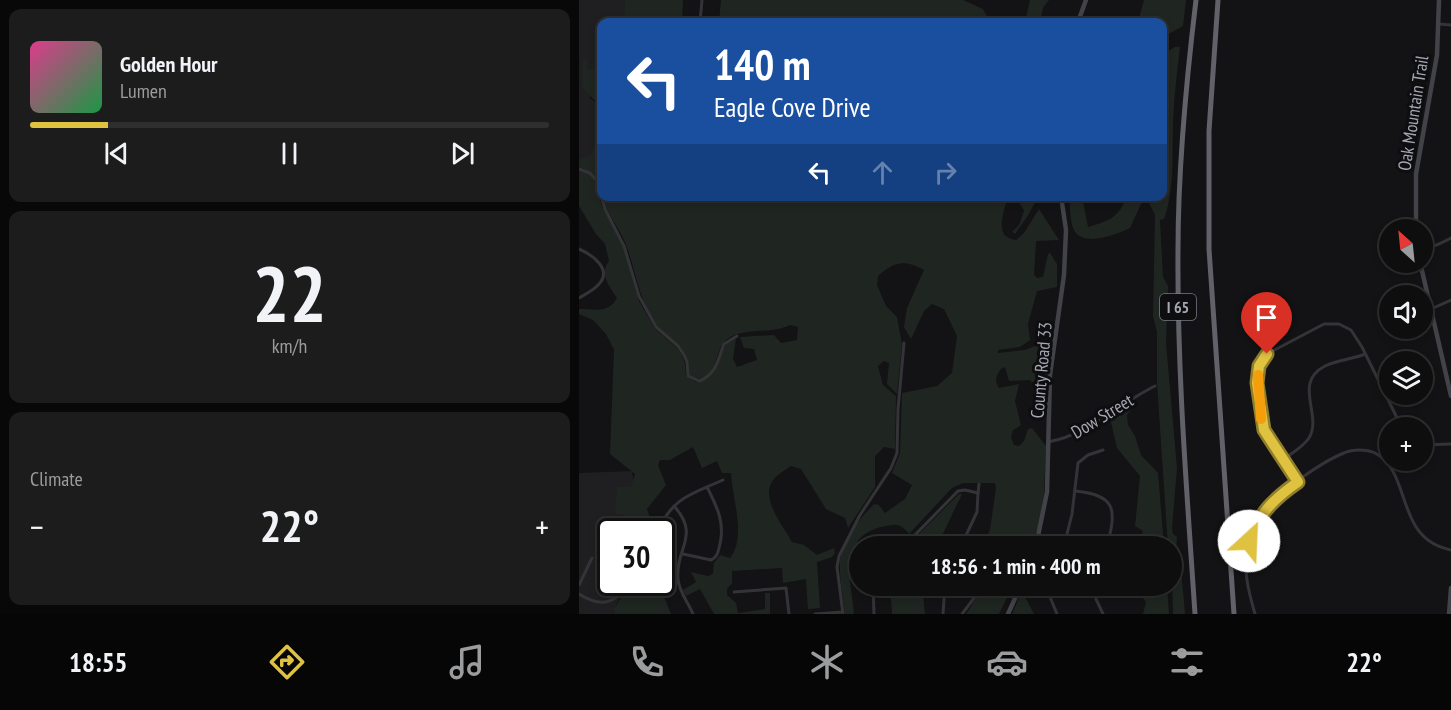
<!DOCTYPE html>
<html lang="en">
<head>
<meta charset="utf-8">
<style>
	:root { --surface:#0e0e0f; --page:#1c1c1d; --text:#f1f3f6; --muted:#9b9c9e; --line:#2e2e2f; --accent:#dec240 }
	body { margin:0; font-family:"PT Sans Narrow",sans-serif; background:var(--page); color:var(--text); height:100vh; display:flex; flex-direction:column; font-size:22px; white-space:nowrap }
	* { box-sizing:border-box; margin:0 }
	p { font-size:20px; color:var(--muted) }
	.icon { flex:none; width:33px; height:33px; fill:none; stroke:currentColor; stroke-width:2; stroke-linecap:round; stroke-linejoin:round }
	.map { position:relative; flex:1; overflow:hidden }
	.panel { display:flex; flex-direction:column; gap:9px; padding:9px; background:#080808; width:579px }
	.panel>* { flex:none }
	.top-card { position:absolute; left:18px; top:18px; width:570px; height:183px; border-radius:12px; box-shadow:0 3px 9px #0003,0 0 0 2px var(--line); background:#1a4fa0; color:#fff; overflow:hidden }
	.needle { width:39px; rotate:333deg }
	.controls { position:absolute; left:800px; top:219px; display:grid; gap:12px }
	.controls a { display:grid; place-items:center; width:54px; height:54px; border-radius:50%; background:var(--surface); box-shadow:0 3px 9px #0003,0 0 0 2px var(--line); font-size:30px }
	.speed { position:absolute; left:18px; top:518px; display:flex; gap:12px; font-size:30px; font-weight:700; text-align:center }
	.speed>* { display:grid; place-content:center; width:78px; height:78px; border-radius:50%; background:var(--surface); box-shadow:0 3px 9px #0003,0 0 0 2px var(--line); line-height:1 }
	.speed .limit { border:3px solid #111; border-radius:9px; background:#fff; color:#111 }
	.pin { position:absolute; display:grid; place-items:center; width:51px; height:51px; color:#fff; margin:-62px -26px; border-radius:50% 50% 50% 0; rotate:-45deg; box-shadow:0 0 6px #0007 }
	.pin .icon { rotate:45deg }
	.me { position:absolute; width:66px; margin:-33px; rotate:25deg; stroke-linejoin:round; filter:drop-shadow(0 0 4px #0008) }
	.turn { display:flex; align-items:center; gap:21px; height:126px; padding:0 18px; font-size:27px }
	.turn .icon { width:78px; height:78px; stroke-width:2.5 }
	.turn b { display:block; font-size:42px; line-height:51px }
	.lanes { display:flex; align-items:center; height:57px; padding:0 18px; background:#0003; justify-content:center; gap:30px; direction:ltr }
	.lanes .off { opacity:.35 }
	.big { font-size:45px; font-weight:600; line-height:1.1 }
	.panel .widget { flex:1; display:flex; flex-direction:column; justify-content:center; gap:9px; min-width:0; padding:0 21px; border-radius:12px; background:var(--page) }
	.panel .dial { align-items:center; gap:0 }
	.dial b { font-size:78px; line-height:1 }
	.song { display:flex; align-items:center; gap:18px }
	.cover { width:72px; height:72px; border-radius:9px; background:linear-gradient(135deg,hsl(330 70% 55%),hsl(140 70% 35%)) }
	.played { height:6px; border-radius:3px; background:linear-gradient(90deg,var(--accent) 15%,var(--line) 15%) }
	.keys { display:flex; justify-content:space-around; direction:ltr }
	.heat { display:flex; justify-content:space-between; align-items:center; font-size:33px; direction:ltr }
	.trip { position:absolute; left:270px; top:536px; width:333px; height:60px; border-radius:30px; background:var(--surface); box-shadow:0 3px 9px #0003,0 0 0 2px var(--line); font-weight:600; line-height:60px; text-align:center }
	.menu { display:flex; height:96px; justify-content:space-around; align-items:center; background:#060606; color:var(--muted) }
	.menu .icon { width:42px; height:42px }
	.menu .active { color:var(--accent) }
	.menu b { font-size:27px; color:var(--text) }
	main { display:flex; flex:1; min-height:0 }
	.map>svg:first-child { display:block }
	.built { fill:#1f1e21 }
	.green { fill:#1f2621 }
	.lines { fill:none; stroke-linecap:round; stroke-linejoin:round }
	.street { stroke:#343438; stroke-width:3 }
	.secondary { stroke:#424348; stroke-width:4.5 }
	.highway { stroke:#606169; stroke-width:5 }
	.route-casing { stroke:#907e2a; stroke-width:15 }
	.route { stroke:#dec240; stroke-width:10 }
	.slow { stroke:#f59e0b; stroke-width:10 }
	.labels { text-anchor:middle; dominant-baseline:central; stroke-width:6; stroke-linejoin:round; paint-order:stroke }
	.shield { fill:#0e0d0f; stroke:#787982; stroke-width:1.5 }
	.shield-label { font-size:16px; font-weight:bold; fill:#a5a7b3 }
	.street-label { font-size:18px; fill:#a5a7b3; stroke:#0e0d0f }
</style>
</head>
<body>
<main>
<section class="panel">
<div class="widget">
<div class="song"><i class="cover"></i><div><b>Golden Hour</b><p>Lumen</p></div></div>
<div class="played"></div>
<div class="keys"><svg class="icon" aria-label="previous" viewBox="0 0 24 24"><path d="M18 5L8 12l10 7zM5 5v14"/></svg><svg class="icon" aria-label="pause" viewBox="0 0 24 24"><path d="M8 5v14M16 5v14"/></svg><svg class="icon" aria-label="next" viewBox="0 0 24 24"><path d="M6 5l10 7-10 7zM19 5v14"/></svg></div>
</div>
<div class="widget dial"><b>22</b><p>km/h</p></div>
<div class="widget"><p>Climate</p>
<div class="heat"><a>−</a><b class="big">22°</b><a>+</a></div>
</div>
</section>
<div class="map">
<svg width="872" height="614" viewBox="0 0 872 614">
	<rect width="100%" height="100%" fill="#131214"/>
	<!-- built -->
	<g class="built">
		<path d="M0 0H51L50 22H22V73L10 74 11 98 22 107V168L0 173Z"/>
		<path d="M53 471 62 531H32V582H49L37 605 42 614H0V473Z"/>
	</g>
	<!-- green -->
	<g class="green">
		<path d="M46 0H104L103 22H45Z"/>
		<path d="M142 0H384L404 9 411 22H140Z"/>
		<path d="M451 0H470L464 8 461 22H446Z"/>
		<path d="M565 0H607L604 26 584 37V22H559Z"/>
		<path d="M596 47H601C598 72 595 97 594 122 593 153 596 189 585 219L581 220 584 277 589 286 587 343 598 468 593 528 594 534 598 537 597 553 602 568 606 614H594L592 546H589L578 383V332L574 316 576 215 570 203 566 202 562 204 551 228C536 235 499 250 493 225 491 216 491 206 490 197H503L509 227C528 222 541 217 547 197L584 196V54Z"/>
		<path d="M4 60H8V69H22V101L15 100 3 87Z"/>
		<path d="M22 136V193C20 178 15 171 0 167V160L12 155Z"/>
		<path d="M0 170 10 173 15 178 23 206 44 246 60 301 76 329 98 348 103 355 106 364 107 376 117 382C140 380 138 359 147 344L157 339 154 359 158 367 178 360 175 349 165 348 161 337 195 335 202 343 218 340 219 327 211 325C191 335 164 326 147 340 134 351 139 390 110 376 106 335 91 347 74 320 59 295 56 268 46 242 39 226 28 213 23 197H459L448 217 436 234 433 232 440 225 445 211 440 202 427 203C423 218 416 237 437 240L445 233 460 209 480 240 457 241 455 275 458 278 464 277 469 254 471 253 478 264V287L458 291 449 324 451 340 441 347 419 350V353L446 350 471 340 468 393 454 404 455 385 451 380 430 381 426 367 422 369C417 376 415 380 420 388L440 384 436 401 442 425 434 430 432 437 435 445 440 446 445 441 449 429 453 428 467 446 465 493 460 525 452 546H403L411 530 417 488 416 483H384L373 488 330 534C321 522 316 524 302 527 259 538 272 581 275 614H266C264 597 260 578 261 561 263 541 281 518 295 504L300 505 306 513 326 499 333 485 313 473 321 453 323 393 358 386 373 373 378 336 365 309 353 304 345 311 332 339 325 327 328 308 345 270C325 259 315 262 299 276L298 285 307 306 318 317 323 344 318 394 308 384 310 363 305 361 299 366 304 385 317 396 316 449 305 447 296 456V487L269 528 266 518 247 509 222 469 212 466C206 470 197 475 193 482 182 500 205 527 213 542L225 545 238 555 255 548 256 553 253 557 238 562 241 608 229 609 227 579 204 583 203 568 153 571V583L148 589V595L157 603 159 613 186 609V593H191V614H135L121 589 107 596 104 590 117 582 112 572 129 576 134 574 135 563 141 555 151 558C168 537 153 498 152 473H143L138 461 123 468 114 447 91 460H81L79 465 87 485 68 509 75 529 74 531H62L61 519 50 521 49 531H44L46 515 36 514 38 487H52L56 474 31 454 35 350 27 334 14 320 0 314V309C17 309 29 314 38 298 30 286 20 274 30 261L26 244 17 234 0 206Z"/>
		<path d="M549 403 551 405 552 410 548 415 549 425 556 436 562 455 579 473 585 546H559L564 531 556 526 561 476 538 448 531 418Z"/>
		<path d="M380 494H383L358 546H326L336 538Z"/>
		<path d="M52 582H79L92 614H36L35 609Z"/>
		<path d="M311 585H343L346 614H313Z"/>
		<path d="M406 585H434L420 614H387Z"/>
		<path d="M554 585H588L590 614H564L567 602Z"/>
		<path d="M443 591 455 614H433Z"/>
	</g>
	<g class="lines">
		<!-- street -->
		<g class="street">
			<path d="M121 22 123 0"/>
			<path d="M860 24 872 25"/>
			<path d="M0 169 11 173 18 181 26 209 45 246 60 296 77 327 99 346 105 355 108 362 109 376 120 381C138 375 139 358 145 344L158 336"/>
			<path d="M0 249C12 254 34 269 20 284 15 290 7 294 0 298"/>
			<path d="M843 250 860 244 872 238"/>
			<path d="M852 309 872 300"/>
			<path d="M469 442C511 434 539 404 576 386"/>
			<path d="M843 445 872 444"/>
			<path d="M705 459C713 453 724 447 730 438 744 415 713 383 746 366 758 360 774 359 786 354"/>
			<path d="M719 481 685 430 678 383 680 366 688 354 745 324H760L772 330 783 347 823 428"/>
			<path d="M496 491C537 495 538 509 528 546"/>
			<path d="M399 493 400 484"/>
			<path d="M95 506C122 536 96 548 99 579 100 592 109 602 114 614"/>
			<path d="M78 531C96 496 111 495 144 480"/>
			<path d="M321 546 333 538 379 491 386 490 399 493 398 512 382 546"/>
			<path d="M485 546 493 514 499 463 509 455 524 450"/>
			<path d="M104 554 132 560C139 557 139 551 141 544 146 522 138 507 128 487"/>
			<path d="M0 585 13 558"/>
			<path d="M294 585 295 614"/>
			<path d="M472 585 471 597 478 614"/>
			<path d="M516 585 517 599 524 614"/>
			<path d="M155 592 207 588 210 614"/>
			<path d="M0 594C22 608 37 604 51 582"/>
			<path d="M236 614 264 612"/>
			<path d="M264 614 258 567 260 556 281 515 312 468 318 453 319 409 325 343"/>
			<path d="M364 614 366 585"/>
			<path d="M383 614 405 585"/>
			<path d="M676 614C669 590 663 567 670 542 673 530 679 518 686 509 700 492 744 461 765 453 774 449 787 449 796 453 834 473 815 539 872 550"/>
		</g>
		<!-- secondary -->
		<g class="secondary">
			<path d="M499 22 507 0"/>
			<path d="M837 230V174L858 55 860 0"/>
			<path d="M841 262 872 396"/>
			<path d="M457 546 468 492 471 375 485 275 487 230 482 196"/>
			<path d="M429 614 442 585"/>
			<path d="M870 614 872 588"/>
		</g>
		<!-- highway -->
		<g class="highway">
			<path d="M639 0 630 131V249L655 614"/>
			<path d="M616 614C608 493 598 371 599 250 599 166 607 83 617 0"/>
		</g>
	</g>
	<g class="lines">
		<defs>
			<path id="route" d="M670 541C680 513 696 498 719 482L685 430 678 383 680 366 688 354"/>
		</defs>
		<!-- route casing -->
		<use href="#route" class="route-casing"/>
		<!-- route -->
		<use href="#route" class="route"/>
		<!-- slow -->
		<path class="slow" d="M679 375 682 419"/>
	</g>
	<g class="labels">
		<!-- shield labels -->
		<rect class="shield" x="581" y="294" width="36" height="26" rx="4.5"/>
		<g class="shield-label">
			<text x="599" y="307">I 65</text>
		</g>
		<!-- street labels -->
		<g class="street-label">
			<text transform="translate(834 113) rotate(-81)">Oak Mountain Trail</text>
			<text transform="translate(462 370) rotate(-85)">County Road 33</text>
			<text transform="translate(523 416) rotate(-31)">Dow Street</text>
		</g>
	</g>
</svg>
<div class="controls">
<a><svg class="needle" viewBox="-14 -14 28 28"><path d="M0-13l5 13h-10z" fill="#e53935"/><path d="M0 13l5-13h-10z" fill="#9b9c9e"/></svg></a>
<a><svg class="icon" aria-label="sound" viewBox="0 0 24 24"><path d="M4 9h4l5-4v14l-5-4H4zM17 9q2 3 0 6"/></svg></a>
<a><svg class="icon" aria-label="layers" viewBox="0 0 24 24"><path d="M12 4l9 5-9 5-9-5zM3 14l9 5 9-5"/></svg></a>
<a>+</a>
</div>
<div class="speed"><div class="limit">30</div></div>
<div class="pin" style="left:688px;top:354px;background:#d93025"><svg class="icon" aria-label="arrive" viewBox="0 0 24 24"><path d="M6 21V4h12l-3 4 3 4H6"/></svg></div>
<svg class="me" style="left:670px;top:541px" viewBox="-20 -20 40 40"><circle r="19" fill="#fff"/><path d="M0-13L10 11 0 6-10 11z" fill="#dec240"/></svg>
<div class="trip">18:56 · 1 min · 400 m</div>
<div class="top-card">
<div class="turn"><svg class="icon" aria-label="left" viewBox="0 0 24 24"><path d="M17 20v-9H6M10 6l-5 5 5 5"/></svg><div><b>140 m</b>Eagle Cove Drive</div></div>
<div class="lanes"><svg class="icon" aria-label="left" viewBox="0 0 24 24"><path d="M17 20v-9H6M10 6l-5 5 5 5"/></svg><svg class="icon off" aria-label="ahead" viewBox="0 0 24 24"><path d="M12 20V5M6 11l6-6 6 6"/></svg><svg class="icon off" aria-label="right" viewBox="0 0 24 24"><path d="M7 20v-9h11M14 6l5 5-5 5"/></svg></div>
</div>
</div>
</main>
<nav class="menu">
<b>18:55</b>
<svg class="icon active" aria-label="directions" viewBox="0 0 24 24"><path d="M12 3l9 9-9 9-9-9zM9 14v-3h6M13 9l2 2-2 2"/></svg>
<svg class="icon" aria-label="music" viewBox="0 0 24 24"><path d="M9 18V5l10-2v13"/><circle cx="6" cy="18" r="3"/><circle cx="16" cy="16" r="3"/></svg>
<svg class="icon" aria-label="phone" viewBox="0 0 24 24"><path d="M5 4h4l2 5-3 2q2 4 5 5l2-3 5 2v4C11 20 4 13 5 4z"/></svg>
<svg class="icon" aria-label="climate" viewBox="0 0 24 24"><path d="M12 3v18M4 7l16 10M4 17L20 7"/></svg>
<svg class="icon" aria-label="car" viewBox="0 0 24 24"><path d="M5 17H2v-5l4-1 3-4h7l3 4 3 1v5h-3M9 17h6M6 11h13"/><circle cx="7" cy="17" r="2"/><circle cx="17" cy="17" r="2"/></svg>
<svg class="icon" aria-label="filters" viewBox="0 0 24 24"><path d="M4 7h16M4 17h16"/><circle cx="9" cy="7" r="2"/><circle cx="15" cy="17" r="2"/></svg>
<b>22°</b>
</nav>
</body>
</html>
